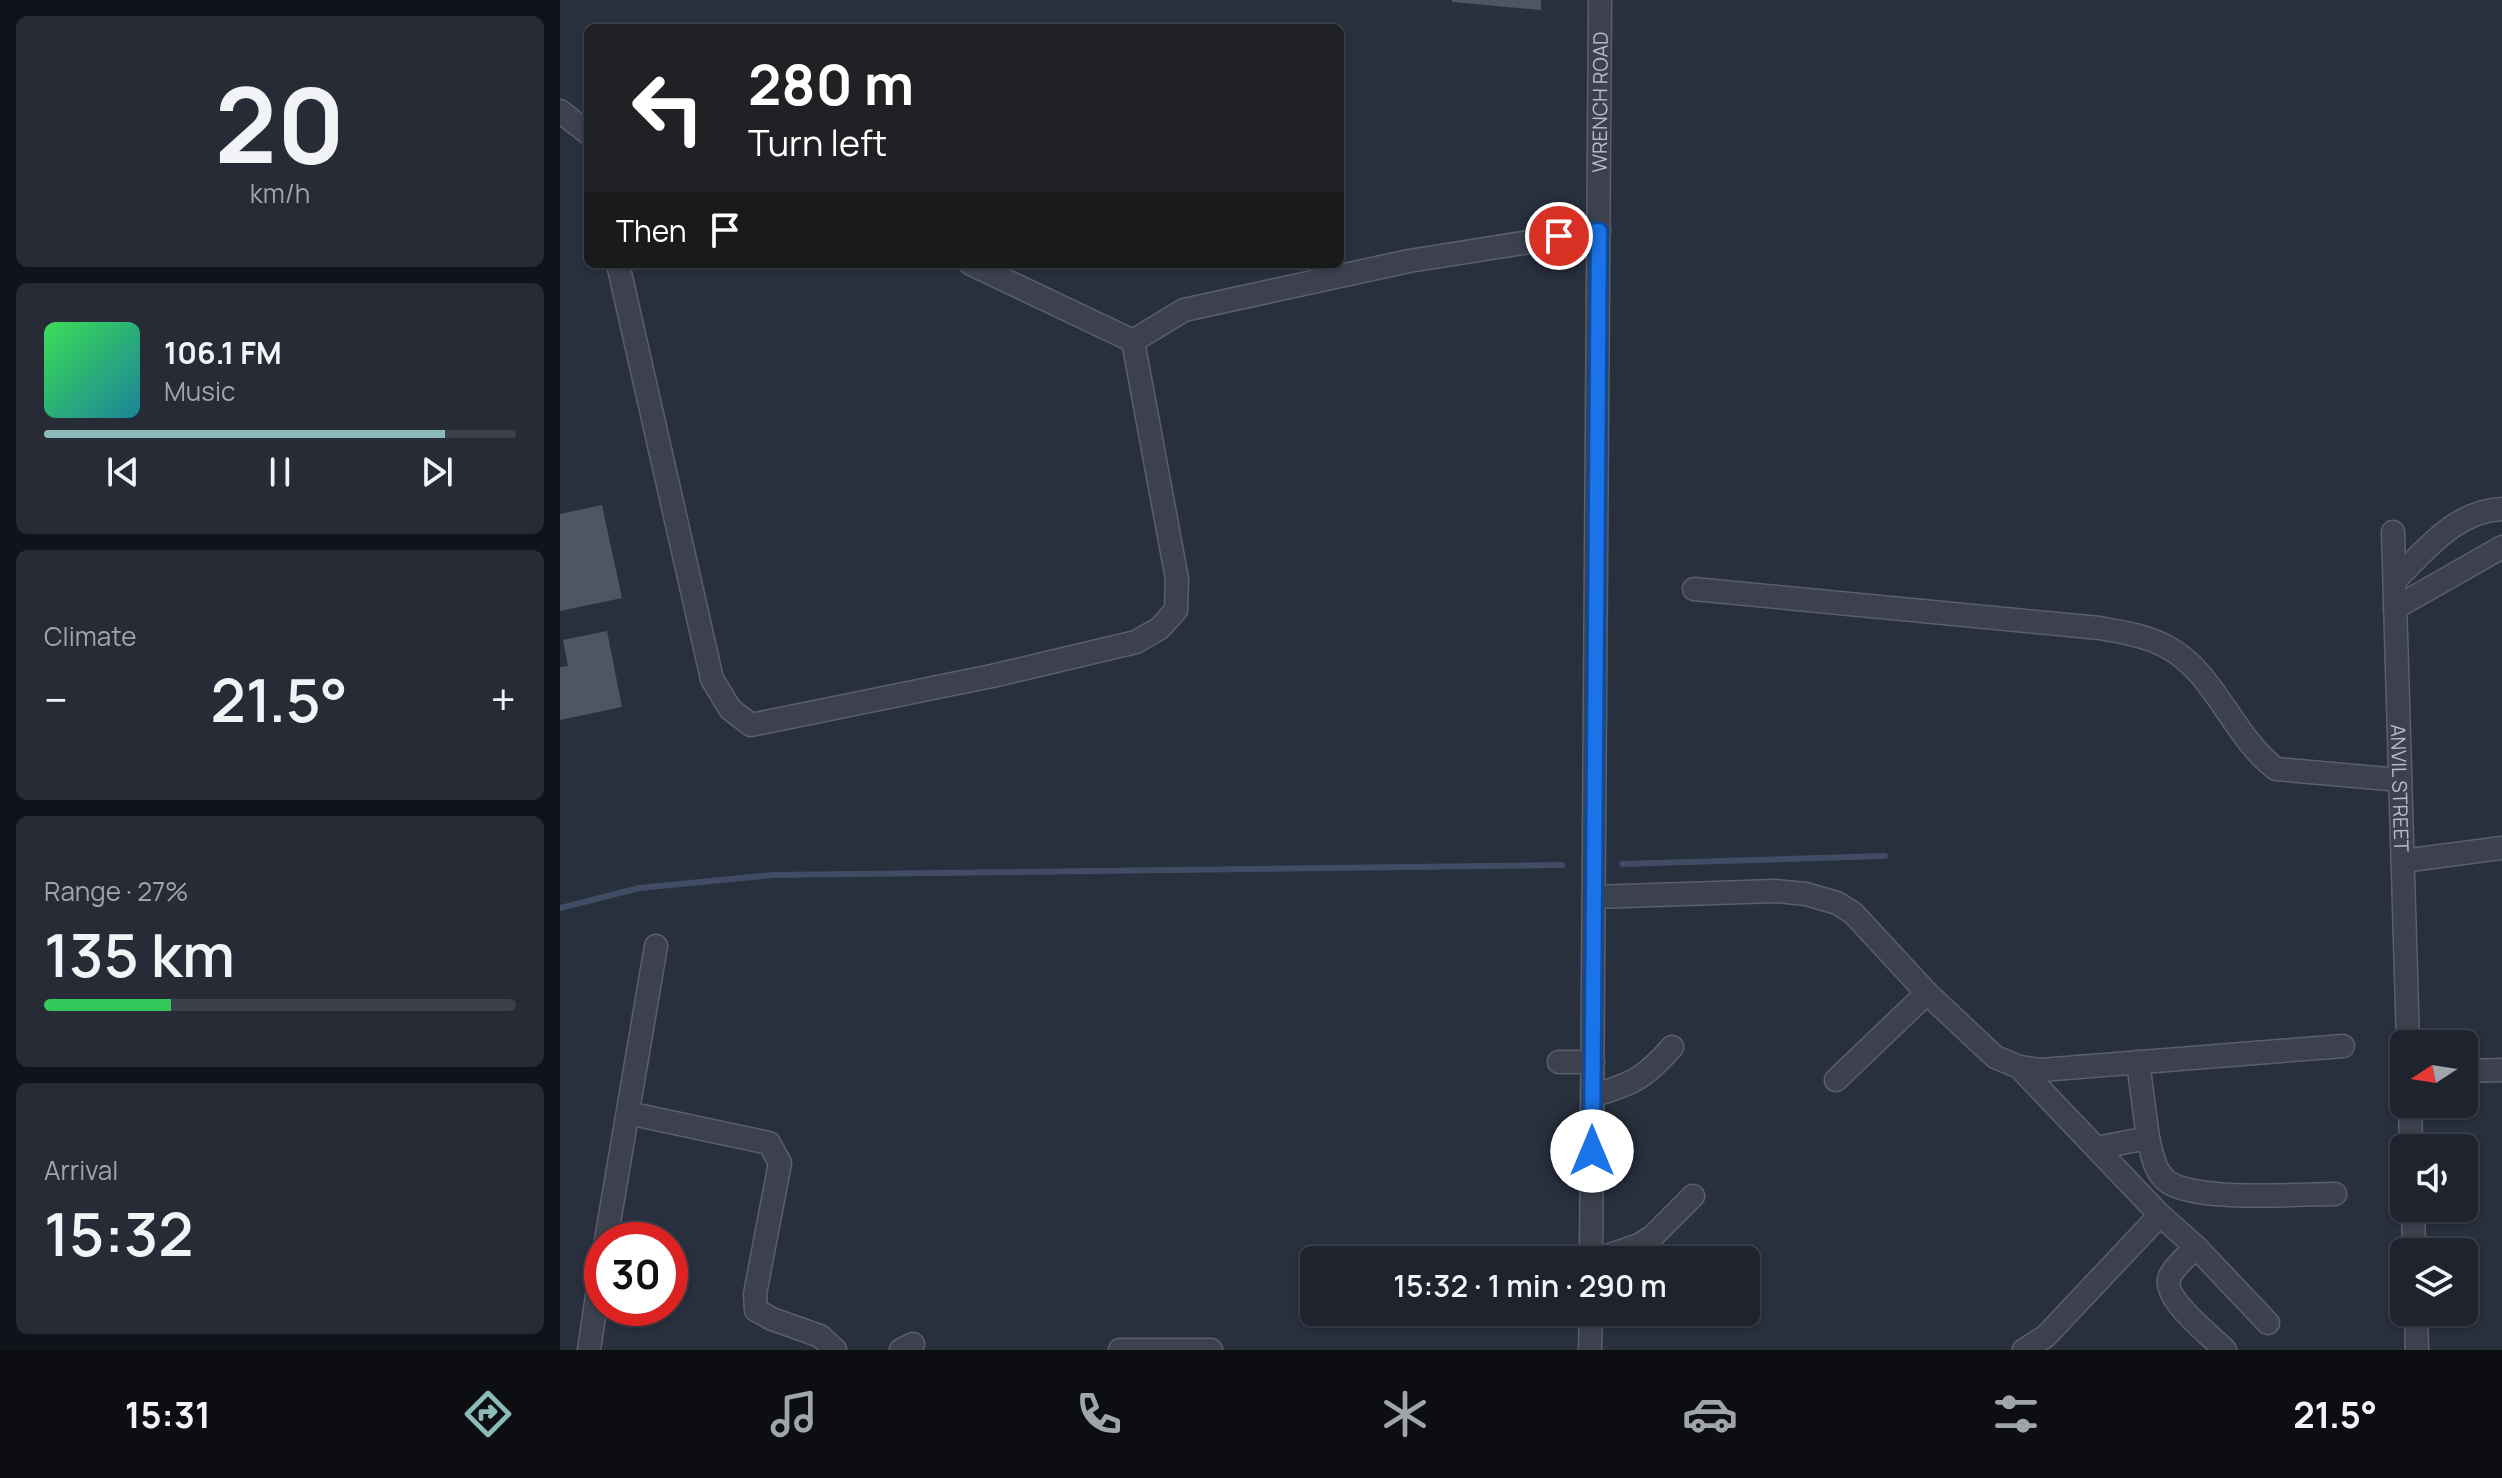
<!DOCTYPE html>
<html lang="en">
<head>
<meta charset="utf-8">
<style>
	:root { --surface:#1e232e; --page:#262b36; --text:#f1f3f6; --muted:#a1a4aa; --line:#3c404a; --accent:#8bbbb9 }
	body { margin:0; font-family:Manrope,sans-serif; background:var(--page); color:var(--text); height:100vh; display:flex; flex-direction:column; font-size:30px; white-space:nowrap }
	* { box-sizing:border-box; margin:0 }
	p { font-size:26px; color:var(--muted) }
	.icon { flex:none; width:44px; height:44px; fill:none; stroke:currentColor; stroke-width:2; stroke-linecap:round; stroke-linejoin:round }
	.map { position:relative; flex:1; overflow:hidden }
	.drawer { display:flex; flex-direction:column; gap:16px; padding:16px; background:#101319; width:560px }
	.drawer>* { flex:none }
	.hud { position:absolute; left:24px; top:24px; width:760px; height:244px; border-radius:12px; box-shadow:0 2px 6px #0004,0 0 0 2px var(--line); background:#202124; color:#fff; overflow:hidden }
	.needle { width:52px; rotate:258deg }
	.buttons { position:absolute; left:1830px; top:1030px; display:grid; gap:16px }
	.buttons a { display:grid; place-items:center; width:88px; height:88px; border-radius:12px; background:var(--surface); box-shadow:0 2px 6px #0004,0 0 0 2px var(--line); font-size:40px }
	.speed { position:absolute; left:24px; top:1222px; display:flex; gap:16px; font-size:40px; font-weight:700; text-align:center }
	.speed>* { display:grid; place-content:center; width:104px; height:104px; border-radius:50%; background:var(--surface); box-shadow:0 2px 6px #0004,0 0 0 2px var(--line); line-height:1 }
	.speed .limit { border:12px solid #d22; background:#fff; color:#111 }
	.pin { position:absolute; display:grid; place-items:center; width:68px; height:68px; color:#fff; margin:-34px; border:4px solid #fff; border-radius:50%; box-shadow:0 2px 8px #0007 }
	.me { position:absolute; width:88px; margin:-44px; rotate:0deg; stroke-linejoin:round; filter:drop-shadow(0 0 6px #0008) }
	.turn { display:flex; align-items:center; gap:28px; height:168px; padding:0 32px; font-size:36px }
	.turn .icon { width:104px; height:104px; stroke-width:2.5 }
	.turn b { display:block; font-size:56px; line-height:68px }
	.then { display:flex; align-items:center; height:76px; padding:0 32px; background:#0003; gap:16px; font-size:30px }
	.big { font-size:60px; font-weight:600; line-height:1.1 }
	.drawer .widget { flex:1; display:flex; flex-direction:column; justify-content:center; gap:12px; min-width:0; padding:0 28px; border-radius:12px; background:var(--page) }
	.drawer .dial { align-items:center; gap:0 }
	.dial b { font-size:104px; line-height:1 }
	.song { display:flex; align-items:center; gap:24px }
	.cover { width:96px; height:96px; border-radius:12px; background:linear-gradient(135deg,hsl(130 70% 55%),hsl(190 70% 35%)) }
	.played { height:8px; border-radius:4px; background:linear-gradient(90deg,var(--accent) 85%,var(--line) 85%) }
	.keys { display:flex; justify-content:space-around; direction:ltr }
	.heat { display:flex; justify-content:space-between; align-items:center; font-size:44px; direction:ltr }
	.charge { height:12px; border-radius:6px; background:linear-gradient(90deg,#34c759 27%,var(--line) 0) }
	.trip { position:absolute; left:740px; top:1246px; width:460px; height:80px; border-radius:12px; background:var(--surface); box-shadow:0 2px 6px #0004,0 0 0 2px var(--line); font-weight:600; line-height:80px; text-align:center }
	.tab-bar { display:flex; height:128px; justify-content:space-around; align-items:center; background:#0c0e12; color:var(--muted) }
	.tab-bar .icon { width:56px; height:56px }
	.tab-bar .current { color:var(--accent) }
	.tab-bar b { font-size:36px; color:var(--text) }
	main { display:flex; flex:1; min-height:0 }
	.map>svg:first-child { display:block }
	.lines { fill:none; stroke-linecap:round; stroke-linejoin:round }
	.stream { stroke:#404b64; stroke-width:6 }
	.building { fill:#4f5565 }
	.minor-casing { stroke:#5a5f6b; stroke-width:25 }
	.minor { stroke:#3c414d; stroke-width:22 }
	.route-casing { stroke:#114b97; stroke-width:20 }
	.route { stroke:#1a73e8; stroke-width:14 }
	.labels { text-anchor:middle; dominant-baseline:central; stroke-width:8; stroke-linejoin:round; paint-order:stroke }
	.street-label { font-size:20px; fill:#b8bcc8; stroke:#212632 }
</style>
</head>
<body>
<main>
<section class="drawer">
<div class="widget dial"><b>20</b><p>km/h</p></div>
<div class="widget">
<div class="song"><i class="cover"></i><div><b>106.1 FM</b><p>Music</p></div></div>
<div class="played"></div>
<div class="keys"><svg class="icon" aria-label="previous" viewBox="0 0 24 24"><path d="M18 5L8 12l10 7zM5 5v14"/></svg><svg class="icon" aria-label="pause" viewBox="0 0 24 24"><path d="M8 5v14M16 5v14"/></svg><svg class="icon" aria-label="next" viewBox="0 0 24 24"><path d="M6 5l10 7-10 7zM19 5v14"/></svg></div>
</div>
<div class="widget"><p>Climate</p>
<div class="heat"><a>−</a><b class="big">21.5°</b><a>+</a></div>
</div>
<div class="widget"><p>Range · 27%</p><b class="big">135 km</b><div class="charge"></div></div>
<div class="widget"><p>Arrival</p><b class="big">15:32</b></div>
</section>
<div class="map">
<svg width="1942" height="1350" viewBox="0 0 1942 1350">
	<rect width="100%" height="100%" fill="#282f3d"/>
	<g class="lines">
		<!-- stream -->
		<g class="stream">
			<path d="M1062 864 1325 856"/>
			<path d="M0 908 79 888 213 875 1002 865"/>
		</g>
	</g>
	<!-- building -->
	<g class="building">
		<path d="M892 0H981V10L892 2Z"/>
		<path d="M42 505 62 598 0 611V514Z"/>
		<path d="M47 631 62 707 0 720V667L8 666 3 640Z"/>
	</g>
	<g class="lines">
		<defs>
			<g id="minor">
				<path d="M0 111 28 133"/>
				<path d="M58 264 152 679 170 709 191 725 432 676 576 642 600 628 616 610 617 579 573 341"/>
				<path d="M411 264 573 341"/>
				<path d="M573 341 624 310 849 261 1039 231"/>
				<path id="s1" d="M1833 532 1848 1044"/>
				<path d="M1835 580C1866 550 1895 511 1942 509"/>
				<path d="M1134 589 1539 628C1561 632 1584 635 1605 646 1654 670 1672 736 1716 769L1840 780"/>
				<path d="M1835 608 1942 547"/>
				<path d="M1843 861 1942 848"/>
				<path d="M1034 897 1215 891 1246 894 1277 903 1293 913 1367 993 1435 1057 1459 1067 1481 1070 1783 1046"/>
				<path d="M999 1062H1033"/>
				<path d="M1459 1067 1600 1215 1636 1247C1628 1255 1615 1266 1610 1276 1600 1297 1651 1336 1665 1350"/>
				<path d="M1904 1071 1942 1070"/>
				<path d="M1276 1080 1367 993"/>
				<path d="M1032 1096C1072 1084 1084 1079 1112 1047"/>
				<path d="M1850 1104 1851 1148"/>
				<path d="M68 1113 209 1143 220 1163 195 1294 196 1310 212 1319 260 1336 275 1350"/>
				<path d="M1588 1138C1592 1153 1594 1172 1608 1182 1638 1202 1737 1194 1775 1194"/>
				<path d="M1536 1148 1588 1138 1578 1062"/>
				<path d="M1853 1208 1854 1252"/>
				<path d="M46 1240 96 946"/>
				<path d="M1636 1247 1708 1323"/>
				<path id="s2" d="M1031 1260 1040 0"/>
				<path d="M1035 1260 1079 1245 1092 1237 1133 1196"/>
				<path d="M1856 1312 1857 1350"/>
				<path d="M29 1350 42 1262"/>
				<path d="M341 1350 353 1344"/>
				<path d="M560 1350H651"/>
				<path d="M1030 1350 1031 1312"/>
				<path d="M1464 1350 1486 1336 1600 1215"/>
			</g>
		</defs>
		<!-- minor casing -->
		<use href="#minor" class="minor-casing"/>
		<!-- minor -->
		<use href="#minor" class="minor"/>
	</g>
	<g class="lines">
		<defs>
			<path id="route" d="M999 236 1039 231 1032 1151"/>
		</defs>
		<!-- route casing -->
		<use href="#route" class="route-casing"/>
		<!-- route -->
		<use href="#route" class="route"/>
	</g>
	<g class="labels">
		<!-- street labels -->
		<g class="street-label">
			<text stroke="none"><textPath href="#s2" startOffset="1158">WRENCH ROAD</textPath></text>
			<text stroke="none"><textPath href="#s1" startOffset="256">ANVIL STREET</textPath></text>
		</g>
	</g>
</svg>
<div class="buttons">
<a><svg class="needle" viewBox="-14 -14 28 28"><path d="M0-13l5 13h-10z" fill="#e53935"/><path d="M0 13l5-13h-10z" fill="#a1a4aa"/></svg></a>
<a><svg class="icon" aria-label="sound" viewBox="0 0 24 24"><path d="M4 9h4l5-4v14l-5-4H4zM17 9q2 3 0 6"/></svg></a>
<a><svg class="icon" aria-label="layers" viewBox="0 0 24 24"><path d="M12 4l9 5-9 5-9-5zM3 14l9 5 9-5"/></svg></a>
</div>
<div class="speed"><div class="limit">30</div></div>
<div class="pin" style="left:999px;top:236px;background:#d93025"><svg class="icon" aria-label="arrive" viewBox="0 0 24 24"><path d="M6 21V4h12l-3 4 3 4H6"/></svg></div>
<svg class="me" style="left:1032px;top:1151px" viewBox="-20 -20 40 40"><circle r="19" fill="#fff"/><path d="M0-13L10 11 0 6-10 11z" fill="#1a73e8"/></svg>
<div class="trip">15:32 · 1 min · 290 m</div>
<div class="hud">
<div class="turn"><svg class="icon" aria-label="left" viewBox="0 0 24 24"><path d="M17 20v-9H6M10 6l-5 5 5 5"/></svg><div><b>280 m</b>Turn left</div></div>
<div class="then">Then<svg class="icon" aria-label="arrive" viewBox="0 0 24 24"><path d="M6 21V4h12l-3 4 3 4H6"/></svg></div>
</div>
</div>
</main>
<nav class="tab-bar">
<b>15:31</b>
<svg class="icon current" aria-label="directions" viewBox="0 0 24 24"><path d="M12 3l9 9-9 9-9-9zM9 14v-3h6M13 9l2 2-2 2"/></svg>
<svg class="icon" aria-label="music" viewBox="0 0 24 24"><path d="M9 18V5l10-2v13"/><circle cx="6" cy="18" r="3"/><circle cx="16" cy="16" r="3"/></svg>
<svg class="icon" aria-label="phone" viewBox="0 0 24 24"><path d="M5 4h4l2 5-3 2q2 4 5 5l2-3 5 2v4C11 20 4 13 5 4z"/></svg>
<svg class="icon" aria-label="climate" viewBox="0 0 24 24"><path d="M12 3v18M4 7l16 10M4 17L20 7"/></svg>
<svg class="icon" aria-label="car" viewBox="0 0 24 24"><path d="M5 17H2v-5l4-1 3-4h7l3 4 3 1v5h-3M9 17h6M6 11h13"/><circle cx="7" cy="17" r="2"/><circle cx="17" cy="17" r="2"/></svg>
<svg class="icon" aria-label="filters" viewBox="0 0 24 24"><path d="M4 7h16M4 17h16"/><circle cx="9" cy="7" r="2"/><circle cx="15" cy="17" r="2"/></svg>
<b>21.5°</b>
</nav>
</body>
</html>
